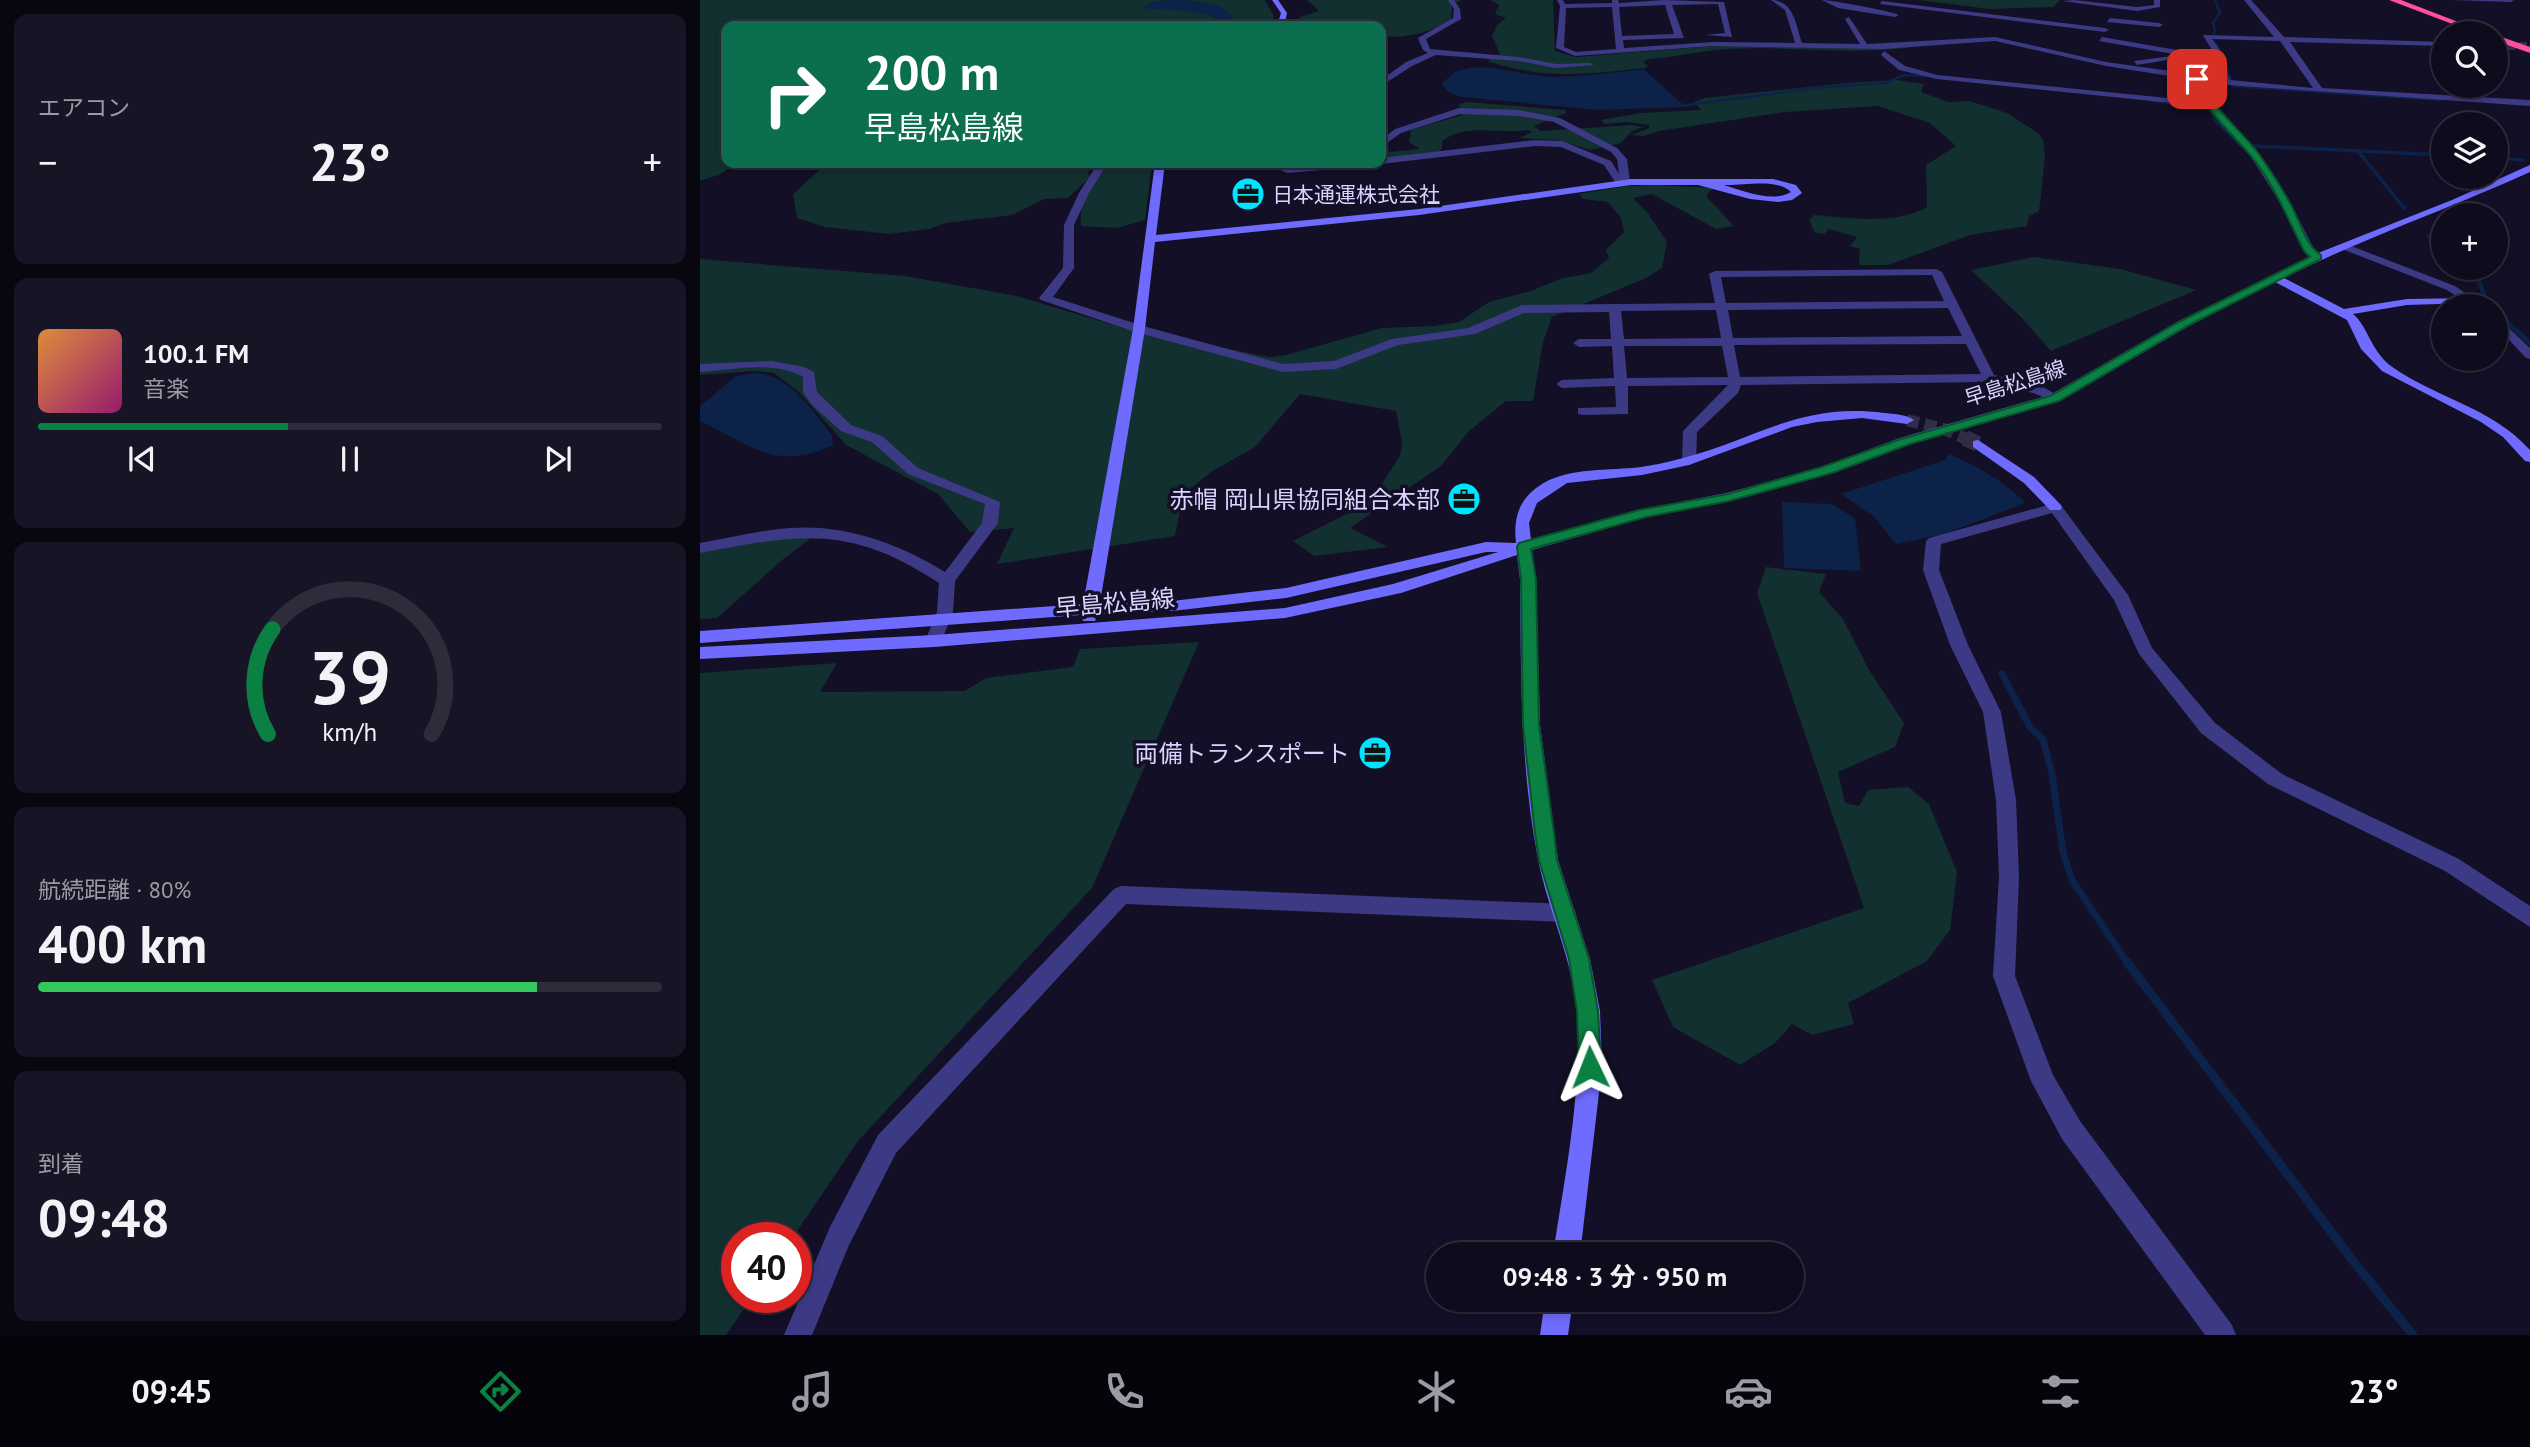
<!DOCTYPE html>
<html lang="ja">
<head>
<meta charset="utf-8">
<style>
	:root { --surface:#0e0b1c; --page:#171425; --text:#f1f3f6; --muted:#9b9ba3; --line:#2e2b3b; --accent:#0b8043 }
	body { margin:0; font-family:"PT Sans","Noto Sans JP",sans-serif; background:var(--page); color:var(--text); height:100vh; display:flex; flex-direction:column; font-size:26px; white-space:nowrap }
	* { box-sizing:border-box; margin:0 }
	p { font-size:23px; color:var(--muted) }
	.icon { flex:none; width:38px; height:38px; fill:none; stroke:currentColor; stroke-width:2; stroke-linecap:round; stroke-linejoin:round }
	.map { position:relative; flex:1; overflow:hidden }
	.details { display:flex; flex-direction:column; gap:14px; padding:14px; background:#08060f; width:700px }
	.details>* { flex:none }
	.hud { position:absolute; left:21px; top:21px; width:665px; height:147px; border-radius:14px; box-shadow:0 4px 10px #0003,0 0 0 2px var(--line); background:#0b6e4f; color:#fff; overflow:hidden }
	.buttons { position:absolute; left:1731px; top:21px; display:grid; gap:14px }
	.buttons a { display:grid; place-items:center; width:77px; height:77px; border-radius:50%; background:var(--surface); box-shadow:0 4px 10px #0003,0 0 0 2px var(--line); font-size:35px }
	.speed { position:absolute; left:21px; top:1222px; display:flex; gap:14px; font-size:35px; font-weight:700; text-align:center }
	.speed>* { display:grid; place-content:center; width:91px; height:91px; border-radius:50%; background:var(--surface); box-shadow:0 4px 10px #0003,0 0 0 2px var(--line); line-height:1 }
	.speed .limit { border:10px solid #d22; background:#fff; color:#111 }
	.pin { position:absolute; display:grid; place-items:center; width:60px; height:60px; color:#fff; margin:-30px; border-radius:14px; box-shadow:0 4px 10px #0006 }
	.me { position:absolute; width:77px; margin:-38px; rotate:358deg; stroke-linejoin:round; filter:drop-shadow(0 0 5px #0008) }
	.turn { display:flex; align-items:center; gap:24px; height:147px; padding:0 28px; font-size:32px }
	.turn .icon { width:91px; height:91px; stroke-width:2.5 }
	.turn b { display:block; font-size:49px; line-height:60px }
	.big { font-size:52px; font-weight:700; line-height:1.1 }
	.details .tile { flex:1; display:flex; flex-direction:column; justify-content:center; gap:10px; min-width:0; padding:0 24px; border-radius:14px; background:var(--page) }
	.details .dial { align-items:center; gap:0 }
	.dial svg { height:182px; overflow:visible; fill:none; stroke:var(--line); stroke-width:7; stroke-linecap:round; text-anchor:middle }
	.dial text { fill:var(--text); stroke:none }
	.song { display:flex; align-items:center; gap:21px }
	.cover { width:84px; height:84px; border-radius:10px; background:linear-gradient(135deg,hsl(30 70% 55%),hsl(320 70% 35%)) }
	.played { height:7px; border-radius:4px; background:linear-gradient(90deg,var(--accent) 40%,var(--line) 40%) }
	.keys { display:flex; justify-content:space-around; direction:ltr }
	.heat { display:flex; justify-content:space-between; align-items:center; font-size:38px; direction:ltr }
	.charge { height:10px; border-radius:5px; background:linear-gradient(90deg,#34c759 80%,var(--line) 0) }
	.trip { position:absolute; left:726px; top:1242px; width:378px; height:70px; border-radius:35px; background:var(--surface); box-shadow:0 4px 10px #0003,0 0 0 2px var(--line); font-weight:700; line-height:70px; text-align:center }
	.dock { display:flex; height:112px; justify-content:space-around; align-items:center; background:#06040b; color:var(--muted) }
	.dock .icon { width:49px; height:49px }
	.dock .selected { color:var(--accent) }
	.dock b { font-size:32px; color:var(--text) }
	main { display:flex; flex:1; min-height:0 }
	.map>svg:first-child { display:block }
	.green { fill:#12302f }
	.water { fill:#0c2248 }
	.lines { fill:none; stroke-linecap:round; stroke-linejoin:round }
	.stream-far4 { stroke:#0c2248; stroke-width:2.5 }
	.stream-far3 { stroke:#0c2248; stroke-width:3.5 }
	.stream-far2 { stroke:#0c2248; stroke-width:4.5 }
	.stream-far1 { stroke:#0c2248; stroke-width:7 }
	.stream { stroke:#0c2248; stroke-width:9 }
	.street-tunnel { stroke:#312d47; stroke-width:8; stroke-dasharray:8 3.5; stroke-linecap:butt }
	.secondary-tunnel-far1 { stroke:#312d47; stroke-width:12; stroke-dasharray:12 6; stroke-linecap:butt }
	.secondary-tunnel { stroke:#312d47; stroke-width:16; stroke-dasharray:16 8; stroke-linecap:butt }
	.street { fill:#3d3a85; fill-rule:evenodd }
	.secondary { fill:#6f6bff; fill-rule:evenodd }
	.highway { fill:#ff4fa3; fill-rule:evenodd }
	.route { fill:#0b8043; stroke:#07532c; stroke-width:2 }
	.labels { text-anchor:middle; dominant-baseline:central; stroke-width:7; stroke-linejoin:round; paint-order:stroke }
	.far-poi-label { font-size:21px; fill:#d9d4ff; stroke:#130f26; text-anchor:start }
	.far-street-label { font-size:21px; fill:#d9d4ff; stroke:#130f26 }
	.poi-label { font-size:24px; fill:#d9d4ff; stroke:#130f26; text-anchor:end }
	.street-label { font-size:24px; fill:#d9d4ff; stroke:#130f26 }
</style>
</head>
<body>
<main>
<section class="details">
<div class="tile"><p>エアコン</p>
<div class="heat"><a>−</a><b class="big">23°</b><a>+</a></div>
</div>
<div class="tile">
<div class="song"><i class="cover"></i><div><b>100.1 FM</b><p>音楽</p></div></div>
<div class="played"></div>
<div class="keys"><svg class="icon" aria-label="previous" viewBox="0 0 24 24"><path d="M18 5L8 12l10 7zM5 5v14"/></svg><svg class="icon" aria-label="pause" viewBox="0 0 24 24"><path d="M8 5v14M16 5v14"/></svg><svg class="icon" aria-label="next" viewBox="0 0 24 24"><path d="M6 5l10 7-10 7zM19 5v14"/></svg></div>
</div>
<div class="tile dial"><svg viewBox="0 0 100 80">
<path d="M14 69A42 42 0 1 1 86 69"/>
<path d="M14 69A42 42 0 0 1 16 23" stroke="#0b8043"/>
<text x="50" y="56" font-size="32" font-weight="700">39</text>
<text x="50" y="72" font-size="11">km/h</text>
</svg></div>
<div class="tile"><p>航続距離 · 80%</p><b class="big">400 km</b><div class="charge"></div></div>
<div class="tile"><p>到着</p><b class="big">09:48</b></div>
</section>
<div class="map">
<svg width="1830" height="1335" viewBox="0 0 1830 1335">
	<rect width="100%" height="100%" fill="#130f26"/>
	<!-- green -->
	<g class="green">
		<path d="M0 0H565L574 16 571 26H26V163H39L18 175 0 181Z"/>
		<path d="M607 0H761L752 5 751 19C729 33 707 39 681 36V26H598L600 17 619 11Z"/>
		<path d="M790 0H853L855 51 876 57 1015 46H1219C1154 57 1091 45 1025 49 1000 51 975 57 950 59L943 62 948 66 945 68C887 74 847 80 790 62L788 59 800 54 792 36 797 25 806 18 795 14 799 5Z"/>
		<path d="M1218 0H1360L1353 7 1289 9Z"/>
		<path d="M1196 80 1224 84 1221 92 1248 102 1269 101 1307 113 1338 133 1343 140 1345 157 1339 211 1329 216 1327 226 1270 235 1188 265H1159L1160 249 1150 246 1157 237 1129 229 1124 234 1115 233 1109 220 1114 215C1149 218 1196 225 1227 207L1226 165 1256 146 1230 123 1178 106 1085 112 959 131 944 136 931 135 949 128V125L927 122 905 124 901 120 940 113 1001 110 994 102 1004 98 1146 83Z"/>
		<path d="M767 102 865 110 866 113 834 126 841 131 932 125 943 127 932 131 921 143 891 150 857 140 820 138 832 132 828 130C798 135 769 122 742 141V149L734 154 681 160V148L688 147 689 152 720 149 709 142 711 130 762 115 759 104Z"/>
		<path d="M127 163H388L389 178 368 198 344 199 312 215 245 223 229 229 189 234 125 227 97 218 93 194Z"/>
		<path d="M411 163H452L445 220 417 228 381 226C381 221 380 213 382 208 386 196 402 170 411 163Z"/>
		<path d="M957 185 1013 188 1006 196 1034 226 1016 229 952 194 933 198 947 212 967 242 962 268 944 279 852 317 843 342 833 401H806L768 432 741 466 650 528 688 547 614 556 593 541 661 507 677 491 700 456 702 442 696 411 600 394 555 447 511 472 483 495 475 536 297 564 314 528 270 532 238 494 146 445 99 392 74 373 54 371 0 375V259L205 276 317 296 423 328 569 357 586 355 682 328 734 326 759 322 789 302 831 291 860 279 891 273 909 258 906 250 924 232 921 218 908 202 883 199 879 194 927 186Z"/>
		<path d="M1334 257 1420 269 1496 290 1351 351 1321 317 1271 270Z"/>
		<path d="M95 536 112 537 81 561 17 618 0 619V552Z"/>
		<path d="M1066 567 1126 574 1119 592 1143 619 1169 670 1204 723 1195 747 1138 772 1145 803 1159 806 1168 790 1208 787 1229 804 1257 872 1250 930 1227 961 1148 1003 1154 1024 1112 1035 1092 1024 1075 1043 1040 1065 973 1027 952 980 1164 908 1057 593Z"/>
		<path d="M499 642 392 888 158 1141 93 1237H37V1297H52L26 1335H0V673L137 663 120 692 265 691 286 678 373 667 380 649Z"/>
	</g>
	<!-- water -->
	<g class="water">
		<path d="M466 0C487 0 534 0 535 26H521V21C498 8 469 11 443 8L448 3Z"/>
		<path d="M776 67C799 67 819 74 841 76 876 79 910 71 944 70L986 107 898 110 762 97 750 93 741 84 756 71Z"/>
		<path d="M55 373C90 375 111 409 132 435L133 445C75 472 51 445 0 421V406L36 376Z"/>
		<path d="M1249 454C1278 466 1301 480 1324 501L1323 504 1244 534 1196 544 1174 517 1141 494 1245 460Z"/>
		<path d="M1082 502 1131 504 1155 518 1161 571 1084 568Z"/>
	</g>
	<g class="lines">
		<!-- stream-far4 -->
		<g class="stream-far4">
			<path d="M1515 0 1520 13 1513 23 1515 31 1512 39 1523 54 1533 86 1741 100"/>
			<path d="M1452 101 1478 104"/>
			<path d="M980 106 1124 87 1185 83 1205 75 1227 76"/>
			<path d="M1503 106H1509L1512 114"/>
		</g>
		<!-- stream-far3 -->
		<g class="stream-far3">
			<path d="M1512 112 1515 120 1541 145"/>
			<path d="M1552 146 1743 155"/>
			<path d="M1657 150 1705 209"/>
			<path d="M1796 158 1823 160"/>
			<path d="M1728 236 1743 254"/>
		</g>
		<!-- stream-far2 -->
		<g class="stream-far2">
			<path d="M1759 268 1779 281 1788 306"/>
			<path d="M1796 312 1830 343"/>
		</g>
		<!-- stream-far1 -->
		<path class="stream-far1" d="M1302 674 1330 727 1343 739 1352 774 1363 852 1372 880 1428 964"/>
		<!-- stream -->
		<path class="stream" d="M1427 962 1657 1266 1713 1335"/>
		<!-- street-tunnel -->
		<path class="street-tunnel" d="M1796 46H1830"/>
		<!-- secondary-tunnel-far1 -->
		<path class="secondary-tunnel-far1" d="M1207 420 1244 429 1269 440"/>
		<!-- secondary-tunnel -->
		<path class="secondary-tunnel" d="M1265 438 1278 444"/>
		<!-- street -->
		<g class="street">
			<path d="M748 0H754L760 9 761 19 726 39 730 49 818 57 856 64 890 63 894 65 856 68 818 61 736 55 712 66 681 86V80L706 62 728 53 723 50 718 38 753 18 754 9Z"/>
			<path d="M857 0H863L865 4 912 3V0H918L919 3 964 0 1024 2 1032 37 1005 35 1025 33 1018 4 972 5 984 38 923 40 924 48 1013 42 1095 43 1085 10 1071 0C1094 0 1096 25 1102 43L1160 44 1145 19 1149 17 1167 44 1295 37 1406 62 1521 78 1513 52 1503 35 1574 37 1544 0H1551L1584 37 1743 42V46L1590 42 1622 88 1830 100V106L1527 85 1406 66 1295 41 1182 49 1013 46 875 56 856 48 860 6ZM965 5 974 34 922 36 919 7ZM912 7 916 49 876 52 864 47 866 8ZM1512 39 1580 41 1613 88 1530 80 1521 52Z"/>
			<path d="M1122 0C1131 0 1191 11 1199 15L1195 17 1138 8Z"/>
			<path d="M1374 0 1437 7 1454 5V0H1460V7L1437 11 1362 1Z"/>
			<path d="M1751 0H1814L1811 2Z"/>
			<path d="M1182 1 1405 28 1409 30 1405 32 1180 4Z"/>
			<path d="M1410 18 1459 23 1463 25 1459 27 1407 22Z"/>
			<path d="M1402 37 1494 53 1498 55 1437 65 1434 61 1479 55 1399 41Z"/>
			<path d="M1184 51 1205 66 1237 75 1507 102 1504 96 1511 94 1527 120 1560 155 1591 204 1614 249 1622 257 1617 260 1605 253 1581 204 1551 157 1520 123 1511 107 1237 79 1199 70 1181 55Z"/>
			<path d="M759 108 819 110 860 118 917 148 927 159 930 182 917 185 904 165 861 147 835 146 681 164 678 163H681V158L835 140 862 141 911 161 919 174 917 159 911 152 854 122 819 116 760 114 701 133 681 147V140L695 129Z"/>
			<path d="M398 163H408L389 193 374 225V268L353 297 443 326 583 364 634 361 692 339 768 328 822 305 1015 303 1009 274 1015 271 1236 269 1242 272 1294 375 1343 387 1362 398 1355 402 1333 393 1289 382 1041 385 1038 393 997 432 996 461 989 465 982 461 983 431 1028 385 928 386V414L883 415 878 414V408L916 407 915 386 862 388 856 384 862 380 914 378 912 346 879 347 873 343 879 339H911L909 312 824 313 775 334 698 345 636 369 583 372 435 332 341 300 339 298 363 268 364 225 379 193ZM1232 275 1244 301 1026 303 1021 277ZM1248 308 1262 336 1033 338 1028 310ZM1016 310 1021 338 924 339 921 311ZM1266 344 1281 374 1040 377 1034 345ZM924 346H1022L1028 377 927 378Z"/>
			<path d="M563 163H576L589 167 671 163 666 166 588 173Z"/>
			<path d="M1646 244 1755 286 1785 306H1771L1747 290 1642 249 1641 247Z"/>
			<path d="M1796 316 1830 348V359L1826 358 1796 326Z"/>
			<path d="M72 361 104 367 114 372 117 392 151 425 182 436 218 468 300 502 298 523 255 581 253 612 240 645H228L225 641 237 612 239 583C150 524 99 534 0 553V543C30 538 60 530 91 528 145 524 200 544 245 572L282 523 285 504 208 474 172 442 141 431 112 405 103 392V377C73 360 32 370 0 372V364Z"/>
			<path d="M1355 503 1360 504 1428 595 1452 648 1515 723 1582 774 1759 859 1830 906V927L1745 871 1568 784 1501 733 1439 654 1414 600 1352 513 1241 544 1239 570 1268 645 1301 712 1316 800 1319 877 1315 976 1353 1075 1380 1121 1532 1325 1536 1335H1505L1362 1139 1331 1081 1293 976 1299 877 1296 800 1283 712 1250 645 1223 570 1226 541 1229 538Z"/>
			<path d="M421 886 865 904 873 907 876 913 873 919 865 922 426 904 196 1153 149 1245 112 1335H84L130 1227 178 1135 414 889Z"/>
		</g>
		<!-- secondary -->
		<g class="secondary">
			<path d="M572 0H578L587 13 584 26H577L581 13Z"/>
			<path d="M455 163H465L456 235 719 209 931 179H1073L1096 185 1102 193 1092 200 1078 202 1050 199 998 185H931L719 215 455 242 445 329 400 603 472 601 586 588 786 542 816 543C813 518 819 498 842 484 870 467 909 471 941 467 955 465 969 462 983 458 1056 439 1101 402 1184 413 1193 414 1206 414 1214 420L1207 424 1162 418 1117 422 1092 427 989 465 942 475 867 483 837 503 829 523 831 540 939 510 1027 493 1122 467 1200 438 1350 395 1479 321 1613 255 1752 200 1830 165V172C1749 209 1663 238 1584 278L1644 309 1707 299 1775 298 1777 300 1771 303 1707 305 1653 314C1668 326 1670 350 1691 366 1737 399 1790 406 1830 450V462L1825 461 1803 437 1781 422 1682 371 1661 349 1647 320 1575 282 1487 327 1360 401 1210 444 1132 473 1029 501 946 517 832 550 836 579 840 725 858 860 890 959 900 1011 902 1067 880 1255H853C865 1175 882 1094 877 1013 873 959 848 911 838 859 820 767 821 672 820 579L817 555 701 593 585 618 234 647 0 659V647L234 635 585 608 693 584 798 552H786L586 598 472 611 398 614 395 621H383L381 615 0 643V631L383 604 433 329ZM1024 185C1043 186 1077 178 1091 192 1073 203 1043 191 1024 185Z"/>
			<path d="M1278 440 1334 477 1360 504 1362 507 1360 510H1350L1324 483 1273 447V441Z"/>
			<path d="M845 1300H873L868 1335H840Z"/>
		</g>
		<!-- highway -->
		<g class="highway">
			<path d="M1689 0H1701L1787 33H1776Z"/>
			<path d="M1796 35 1830 47V53L1796 41Z"/>
		</g>
	</g>
	<!-- route -->
	<path class="route" d="M1495 77H1500C1512 109 1539 128 1559 154 1570 170 1582 188 1591 205 1600 221 1605 245 1621 255V259L1487 326 1359 401 1210 444 1132 473 1029 501 946 517 831 549 836 579 839 725 854 833 857 860 889 959 898 1011 901 1067 897 1074 890 1077 882 1074 879 1067 877 1011 869 959 839 860 835 833 823 725 821 579 817 547 819 543 939 510 1028 494 1122 467 1201 439 1350 396 1479 322 1610 257 1604 251C1588 219 1574 184 1551 156 1536 137 1494 101 1495 77Z"/>
	<!-- icons -->
	<defs>
		<symbol id="office-disc" viewBox="-11 -11 22 22"><circle r="9.5" fill="#00e5ff" stroke="#130f26"/><path d="M-6-3h4V-5.5h4V-3h4V5H-6ZM-1-4.5V-3h2v-1.5ZM-6 0V1H6V0Z" fill="#111"/></symbol>
	</defs>
	<g fill-rule="evenodd">
		<use href="#office-disc" x="529" y="175" width="38" height="38"/>
		<use href="#office-disc" x="745" y="480" width="38" height="38"/>
		<use href="#office-disc" x="656" y="734" width="38" height="38"/>
	</g>
	<g class="labels">
		<!-- far-poi labels -->
		<g class="far-poi-label">
			<text x="572" y="194">日本通運株式会社</text>
		</g>
		<!-- far-street labels -->
		<g class="far-street-label">
			<text transform="translate(1315 383) rotate(-18)">早島松島線</text>
		</g>
		<!-- poi labels -->
		<g class="poi-label">
			<text x="740" y="499">赤帽 岡山県協同組合本部</text>
			<text x="650" y="753">両備トランスポート</text>
		</g>
		<!-- street labels -->
		<g class="street-label">
			<text transform="translate(415 603) rotate(-5)">早島松島線</text>
		</g>
	</g>
</svg>
<div class="buttons">
<a><svg class="icon" aria-label="search" viewBox="0 0 24 24"><circle cx="10" cy="10" r="6"/><path d="M15 15l6 6"/></svg></a>
<a><svg class="icon" aria-label="layers" viewBox="0 0 24 24"><path d="M12 4l9 5-9 5-9-5zM3 14l9 5 9-5"/></svg></a>
<a>+</a>
<a>−</a>
</div>
<div class="speed"><div class="limit">40</div></div>
<div class="pin" style="left:1497px;top:79px;background:#d93025"><svg class="icon" aria-label="arrive" viewBox="0 0 24 24"><path d="M6 21V4h12l-3 4 3 4H6"/></svg></div>
<svg class="me" style="left:890px;top:1067px" viewBox="-20 -20 40 40"><path d="M0-17L14 15 0 8-14 15z" fill="#0b8043" stroke="#fff" stroke-width="4"/></svg>
<div class="trip">09:48 · 3 分 · 950 m</div>
<div class="hud">
<div class="turn"><svg class="icon" aria-label="right" viewBox="0 0 24 24"><path d="M7 20v-9h11M14 6l5 5-5 5"/></svg><div><b>200 m</b>早島松島線</div></div>
</div>
</div>
</main>
<nav class="dock">
<b>09:45</b>
<svg class="icon selected" aria-label="directions" viewBox="0 0 24 24"><path d="M12 3l9 9-9 9-9-9zM9 14v-3h6M13 9l2 2-2 2"/></svg>
<svg class="icon" aria-label="music" viewBox="0 0 24 24"><path d="M9 18V5l10-2v13"/><circle cx="6" cy="18" r="3"/><circle cx="16" cy="16" r="3"/></svg>
<svg class="icon" aria-label="phone" viewBox="0 0 24 24"><path d="M5 4h4l2 5-3 2q2 4 5 5l2-3 5 2v4C11 20 4 13 5 4z"/></svg>
<svg class="icon" aria-label="climate" viewBox="0 0 24 24"><path d="M12 3v18M4 7l16 10M4 17L20 7"/></svg>
<svg class="icon" aria-label="car" viewBox="0 0 24 24"><path d="M5 17H2v-5l4-1 3-4h7l3 4 3 1v5h-3M9 17h6M6 11h13"/><circle cx="7" cy="17" r="2"/><circle cx="17" cy="17" r="2"/></svg>
<svg class="icon" aria-label="filters" viewBox="0 0 24 24"><path d="M4 7h16M4 17h16"/><circle cx="9" cy="7" r="2"/><circle cx="15" cy="17" r="2"/></svg>
<b>23°</b>
</nav>
</body>
</html>
